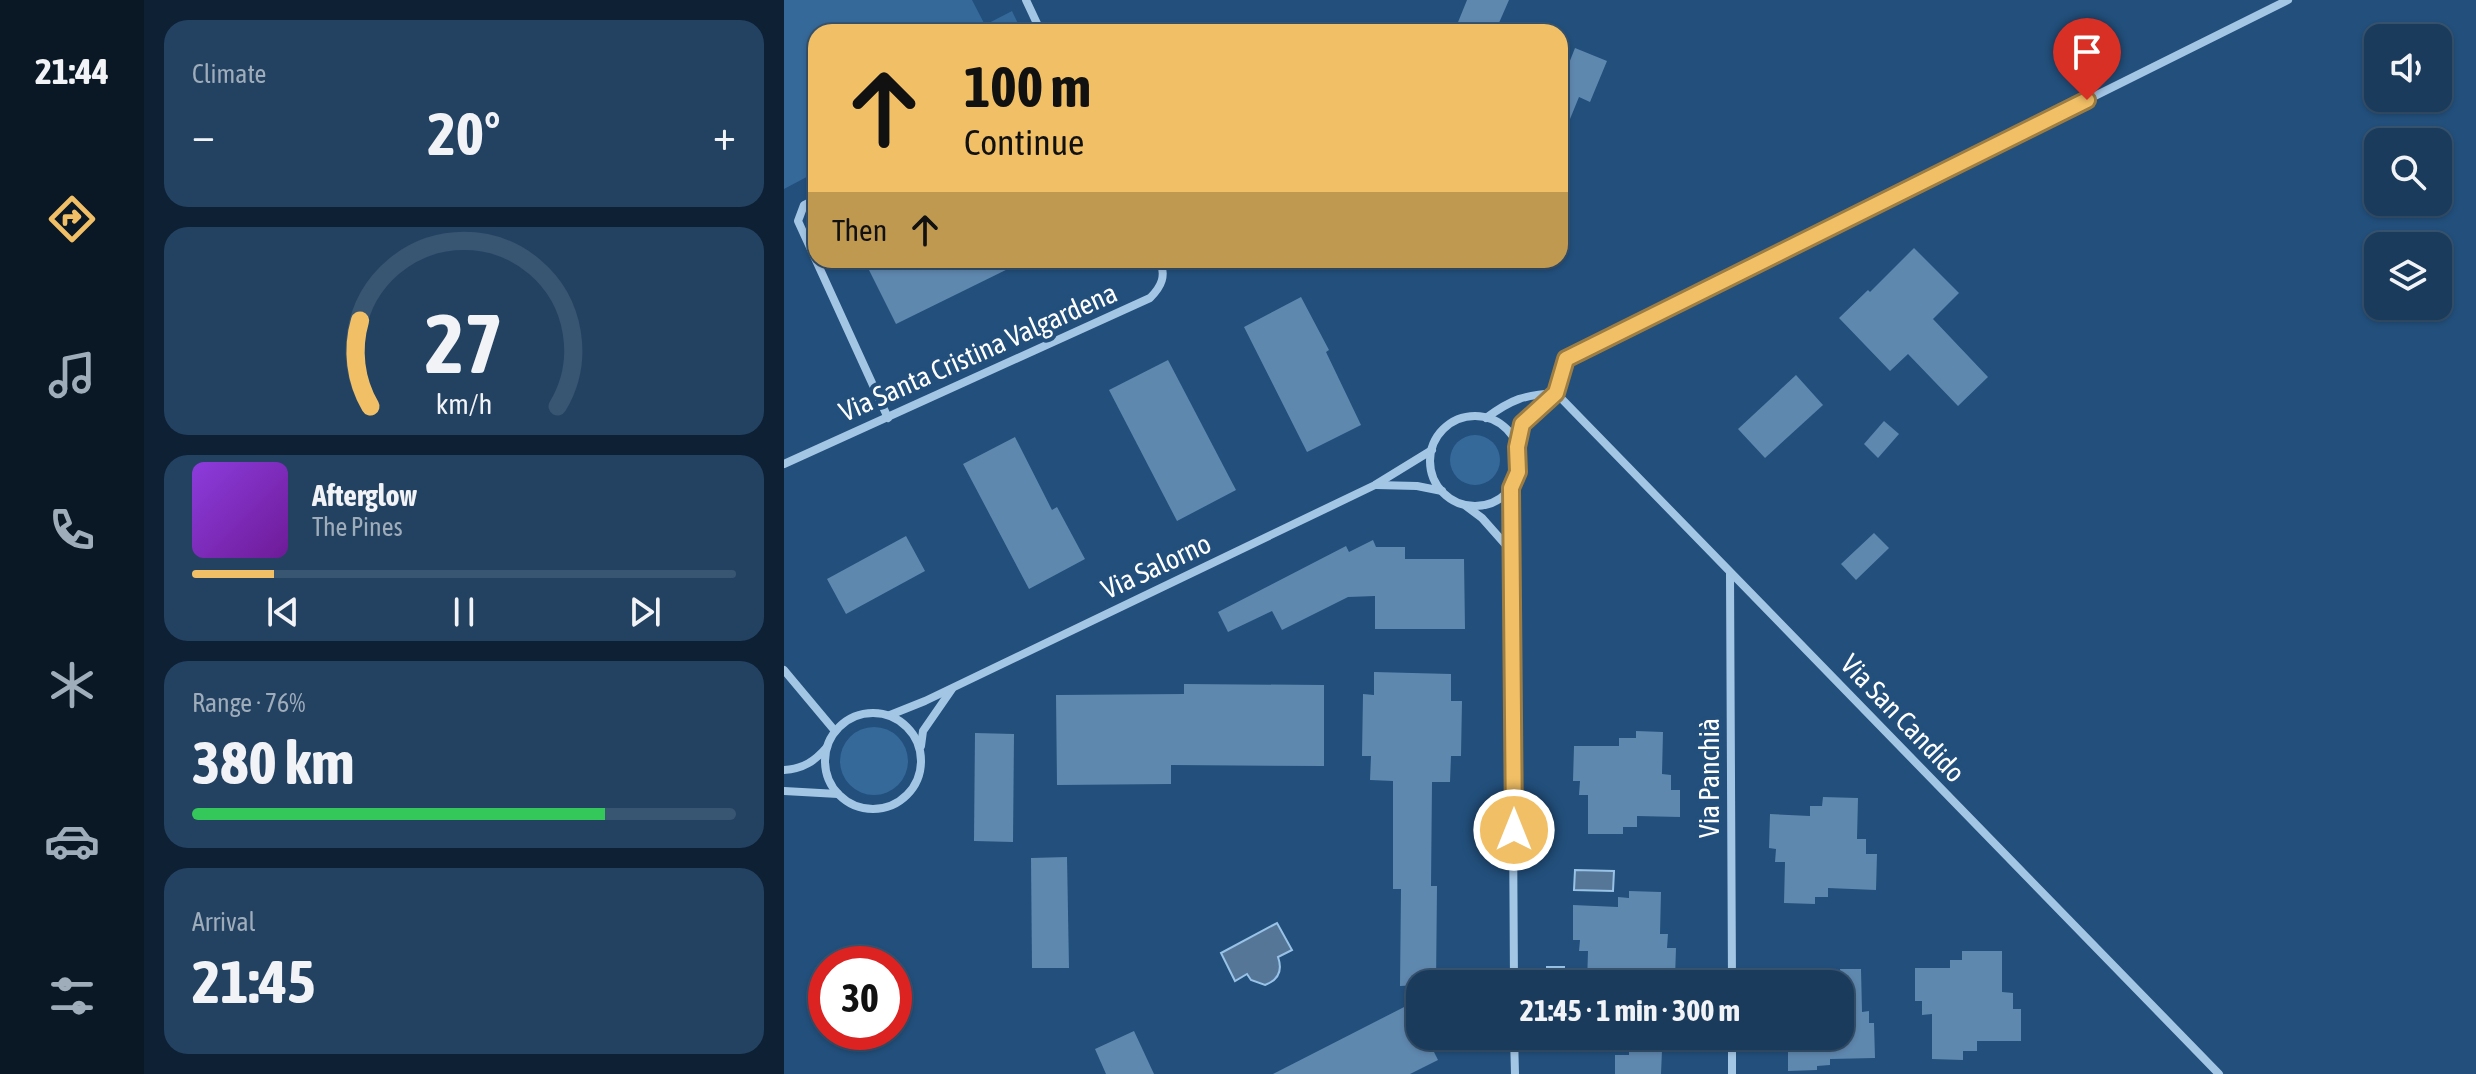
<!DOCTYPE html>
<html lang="en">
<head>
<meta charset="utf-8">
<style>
	:root { --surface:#1a3b5c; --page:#234262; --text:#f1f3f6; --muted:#9fadbb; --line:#385572; --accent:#f1c066 }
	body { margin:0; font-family:"Asap Condensed",sans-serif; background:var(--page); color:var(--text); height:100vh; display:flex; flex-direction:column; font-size:30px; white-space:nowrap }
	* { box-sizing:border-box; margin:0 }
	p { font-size:26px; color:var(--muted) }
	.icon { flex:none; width:44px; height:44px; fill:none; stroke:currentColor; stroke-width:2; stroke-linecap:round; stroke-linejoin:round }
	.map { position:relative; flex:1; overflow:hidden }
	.details { display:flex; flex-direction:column; gap:20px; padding:20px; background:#0e2033; width:640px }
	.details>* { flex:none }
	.hud { position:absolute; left:24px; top:24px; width:760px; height:244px; border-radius:24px; box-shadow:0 2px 6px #0004,0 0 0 2px var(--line); background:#f1c066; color:#111; overflow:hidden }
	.controls { position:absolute; left:1580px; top:24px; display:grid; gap:16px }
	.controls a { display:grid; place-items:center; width:88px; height:88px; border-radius:16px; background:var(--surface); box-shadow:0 2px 6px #0004,0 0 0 2px var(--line); font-size:40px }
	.speed { position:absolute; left:24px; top:946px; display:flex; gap:16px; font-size:40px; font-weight:700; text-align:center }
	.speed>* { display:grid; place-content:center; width:104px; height:104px; border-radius:50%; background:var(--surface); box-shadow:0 2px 6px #0004,0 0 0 2px var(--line); line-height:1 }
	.speed .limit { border:12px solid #d22; background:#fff; color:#111 }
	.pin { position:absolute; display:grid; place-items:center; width:68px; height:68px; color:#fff; margin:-82px -34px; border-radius:50% 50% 50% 0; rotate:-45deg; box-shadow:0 0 8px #0007 }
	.pin .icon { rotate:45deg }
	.me { position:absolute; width:88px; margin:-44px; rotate:0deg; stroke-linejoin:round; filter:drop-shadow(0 0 6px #0008) }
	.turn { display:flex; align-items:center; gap:28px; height:168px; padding:0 24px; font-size:36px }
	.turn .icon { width:104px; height:104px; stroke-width:2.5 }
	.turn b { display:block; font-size:56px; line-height:68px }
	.then { display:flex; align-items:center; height:76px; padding:0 24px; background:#0003; gap:16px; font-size:30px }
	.big { font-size:60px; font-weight:700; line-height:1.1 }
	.details .widget { flex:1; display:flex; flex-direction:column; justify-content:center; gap:12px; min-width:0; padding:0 28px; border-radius:24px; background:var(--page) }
	.details .dial { align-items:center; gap:0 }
	.dial svg { height:208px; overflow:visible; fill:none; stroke:var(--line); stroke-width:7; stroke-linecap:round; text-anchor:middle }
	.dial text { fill:var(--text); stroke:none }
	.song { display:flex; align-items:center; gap:24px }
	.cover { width:96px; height:96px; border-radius:12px; background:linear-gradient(135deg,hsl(270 70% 55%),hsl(280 70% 35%)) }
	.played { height:8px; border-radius:4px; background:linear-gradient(90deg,var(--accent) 15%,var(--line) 15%) }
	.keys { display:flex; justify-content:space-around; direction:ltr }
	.heat { display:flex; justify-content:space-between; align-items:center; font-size:44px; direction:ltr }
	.charge { height:12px; border-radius:6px; background:linear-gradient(90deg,#34c759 76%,var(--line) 0) }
	.trip { position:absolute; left:622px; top:970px; width:448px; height:80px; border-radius:24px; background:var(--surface); box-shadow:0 2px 6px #0004,0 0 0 2px var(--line); font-weight:700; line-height:80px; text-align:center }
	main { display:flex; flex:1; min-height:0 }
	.dock { display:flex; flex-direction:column; width:144px; justify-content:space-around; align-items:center; background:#0a1825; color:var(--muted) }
	.dock .icon { width:56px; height:56px }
	.dock .current { color:var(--accent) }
	.dock b { font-size:36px; color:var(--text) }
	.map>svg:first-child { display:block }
	.green { fill:#356999 }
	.water { fill:#557697; stroke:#98c2e6; stroke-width:2 }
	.building { fill:#5f88af }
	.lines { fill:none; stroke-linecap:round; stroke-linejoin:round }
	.street { stroke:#a4c6e5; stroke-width:8 }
	.route-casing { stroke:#9d7d42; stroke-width:20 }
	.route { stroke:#f1c066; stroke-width:14 }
	.labels { text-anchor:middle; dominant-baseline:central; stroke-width:8; stroke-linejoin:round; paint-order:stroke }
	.street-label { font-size:28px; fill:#fff; stroke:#224f7b }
</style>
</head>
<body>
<main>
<nav class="dock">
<b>21:44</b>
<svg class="icon current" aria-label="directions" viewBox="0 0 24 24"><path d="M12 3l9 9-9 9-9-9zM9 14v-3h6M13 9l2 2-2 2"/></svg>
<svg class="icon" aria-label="music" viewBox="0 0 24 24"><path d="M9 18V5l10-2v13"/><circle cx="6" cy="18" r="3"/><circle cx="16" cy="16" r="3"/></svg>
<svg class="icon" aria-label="phone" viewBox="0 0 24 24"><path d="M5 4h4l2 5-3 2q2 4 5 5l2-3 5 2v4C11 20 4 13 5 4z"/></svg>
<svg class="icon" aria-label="climate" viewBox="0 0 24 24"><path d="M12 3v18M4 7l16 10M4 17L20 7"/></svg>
<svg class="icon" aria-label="car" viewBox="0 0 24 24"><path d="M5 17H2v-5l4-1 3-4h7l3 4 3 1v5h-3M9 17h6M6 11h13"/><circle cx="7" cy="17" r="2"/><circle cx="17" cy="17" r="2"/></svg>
<svg class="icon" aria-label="filters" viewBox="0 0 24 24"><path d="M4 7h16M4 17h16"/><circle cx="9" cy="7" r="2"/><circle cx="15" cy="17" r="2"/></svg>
</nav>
<section class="details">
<div class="widget"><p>Climate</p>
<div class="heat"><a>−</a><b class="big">20°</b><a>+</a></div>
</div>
<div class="widget dial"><svg viewBox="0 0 100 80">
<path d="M14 69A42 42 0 1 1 86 69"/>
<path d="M14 69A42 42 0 0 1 10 36" stroke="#f1c066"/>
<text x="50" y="56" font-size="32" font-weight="700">27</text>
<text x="50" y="72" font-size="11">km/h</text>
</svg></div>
<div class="widget">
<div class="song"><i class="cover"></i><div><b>Afterglow</b><p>The Pines</p></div></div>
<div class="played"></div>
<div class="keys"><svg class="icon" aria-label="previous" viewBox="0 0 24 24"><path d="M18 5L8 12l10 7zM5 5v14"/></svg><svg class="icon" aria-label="pause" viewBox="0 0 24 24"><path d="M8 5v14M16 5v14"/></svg><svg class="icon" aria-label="next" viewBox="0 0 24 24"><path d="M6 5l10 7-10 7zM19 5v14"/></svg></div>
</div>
<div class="widget"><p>Range · 76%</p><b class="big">380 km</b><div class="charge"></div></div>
<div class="widget"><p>Arrival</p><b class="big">21:45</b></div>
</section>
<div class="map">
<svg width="1692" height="1074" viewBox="0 0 1692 1074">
	<rect width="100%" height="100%" fill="#224f7b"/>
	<!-- green -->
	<g class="green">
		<path d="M0 0H188L201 25 228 11 238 32H32V172L0 189Z"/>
		<circle cx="691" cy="460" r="25"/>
		<circle cx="90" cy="761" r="34"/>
	</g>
	<!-- water -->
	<g class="water">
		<path d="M791 870 830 871 829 891 790 890Z"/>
		<path d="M493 923 508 950 494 957C499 971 494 980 481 985L467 980 463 974 451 981 437 953Z"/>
		<path d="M763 967H780L779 984H763Z"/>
	</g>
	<!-- building -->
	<g class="building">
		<path d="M683 0H725L711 32H670Z"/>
		<path d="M791 48 823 61 806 102 795 97 777 141 776 86Z"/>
		<path d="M1130 248 1175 293 1149 319 1204 377 1174 406 1124 354 1106 371 1055 318 1084 290 1086 292Z"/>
		<path d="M80 260H242L112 324Z"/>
		<path d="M517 297 545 350 542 352 577 425 523 452 460 327Z"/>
		<path d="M384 360 452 490 393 521 325 390Z"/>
		<path d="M1012 375 1039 405 981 458 954 429Z"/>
		<path d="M1100 421 1115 434 1094 458 1080 444Z"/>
		<path d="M231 437 268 510 273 507 301 559 245 589 179 464Z"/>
		<path d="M1090 533 1105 548 1072 580 1057 564Z"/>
		<path d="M122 536 141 571 62 614 43 579Z"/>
		<path d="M589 540 592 547H621V559H680L681 629H591V596L564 597 498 630 488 611 444 632 434 612 562 546 565 552Z"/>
		<path d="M590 672 667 674V701H678L677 756H667L666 782H648L647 886H653L652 984 616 986 617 889H609V781L586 780 587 756H578L579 694 590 695Z"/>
		<path d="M400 684 540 685V766L387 765V784L273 785 272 695 400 694Z"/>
		<path d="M852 731 879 732 878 774 887 775V790H896V817L853 816V827H839V834H804V795H795L796 781H789L790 746H835V738H852Z"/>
		<path d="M191 733 230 734 229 842 190 841Z"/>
		<path d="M1039 797 1074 798 1073 839H1082V854H1093L1092 890 1044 888V897H1031V904L1000 903 1001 862H991L992 849 985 848 986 814 1026 816V806H1038Z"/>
		<path d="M283 857 285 968H248L247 858Z"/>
		<path d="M845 891 877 892 876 934H884L883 948H892L891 978 856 977 855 984H803L804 951H795L796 940H789V905L834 907V897L845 898Z"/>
		<path d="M1178 951H1218V992L1229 993V1009H1237V1041H1193V1051H1179V1060L1148 1059V1014L1138 1015V1001H1131V968H1166V960H1178Z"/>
		<path d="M1056 969H1077L1078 1012 1085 1011V1023H1090L1091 1058 1046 1059V1065L1033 1066V1070L1004 1071V1036H1056Z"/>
		<path d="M626 1004 636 1024V1036H642L654 1060 626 1074H489Z"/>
		<path d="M350 1031 370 1074H322L311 1049Z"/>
		<path d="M845 1049 878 1050 877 1074H831V1055H845Z"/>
	</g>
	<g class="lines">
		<!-- street -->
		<g class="street">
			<path d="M242 0 257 32"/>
			<path d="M32 199 20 205 14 221 104 418"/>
			<path d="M772 393 782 359 1504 0"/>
			<circle cx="691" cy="461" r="45"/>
			<path d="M702 418C728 399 740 395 772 393L1435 1074"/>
			<path d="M733 446 738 424 770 394"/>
			<path d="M0 464 366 298C378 286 382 276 376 260"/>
			<path d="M592 485 633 486 658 491"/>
			<path d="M727 488 730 984"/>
			<path d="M682 506 698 518 729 553"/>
			<path d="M946 573 948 984"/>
			<path d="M0 670 51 731"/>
			<circle cx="89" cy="761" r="48"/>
			<path d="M106 715 141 701 591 485 648 450"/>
			<path d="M137 746 139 731 168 689"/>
			<path d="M0 770C19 769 31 761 43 747"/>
			<path d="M0 791 54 794"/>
			<path d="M730 1036 731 1074"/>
			<path d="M948 1036V1074"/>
		</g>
	</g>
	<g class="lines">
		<defs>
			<path id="route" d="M730 830 727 488 734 472 733 447 738 424 772 393 782 359 1303 100"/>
		</defs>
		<!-- route casing -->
		<use href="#route" class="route-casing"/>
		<!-- route -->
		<use href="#route" class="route"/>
	</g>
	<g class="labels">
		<!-- street labels -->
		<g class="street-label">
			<text transform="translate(194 352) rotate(-24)">Via Santa Cristina Valgardena</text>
			<text transform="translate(372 566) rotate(-25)">Via Salorno</text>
			<text transform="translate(1119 718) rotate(46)">Via San Candido</text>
			<text transform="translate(925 778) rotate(-90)">Via Panchià</text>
		</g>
	</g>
</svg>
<div class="controls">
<a><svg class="icon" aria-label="sound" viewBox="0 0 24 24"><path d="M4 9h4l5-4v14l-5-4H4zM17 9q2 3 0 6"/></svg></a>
<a><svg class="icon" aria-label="search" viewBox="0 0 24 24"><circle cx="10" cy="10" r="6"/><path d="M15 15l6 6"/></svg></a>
<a><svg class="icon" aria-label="layers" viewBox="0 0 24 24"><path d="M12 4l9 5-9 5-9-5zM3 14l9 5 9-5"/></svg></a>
</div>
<div class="speed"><div class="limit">30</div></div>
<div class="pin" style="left:1303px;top:100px;background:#d93025"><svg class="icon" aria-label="arrive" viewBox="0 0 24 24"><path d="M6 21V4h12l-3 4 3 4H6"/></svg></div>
<svg class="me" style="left:730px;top:830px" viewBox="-20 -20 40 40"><circle r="17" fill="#f1c066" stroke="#fff" stroke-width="3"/><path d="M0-11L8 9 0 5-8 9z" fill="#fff"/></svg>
<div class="trip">21:45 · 1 min · 300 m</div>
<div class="hud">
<div class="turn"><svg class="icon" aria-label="ahead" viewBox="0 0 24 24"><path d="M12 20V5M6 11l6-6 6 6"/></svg><div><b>100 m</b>Continue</div></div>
<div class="then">Then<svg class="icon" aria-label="ahead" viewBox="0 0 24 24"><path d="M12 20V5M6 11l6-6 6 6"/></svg></div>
</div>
</div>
</main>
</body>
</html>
